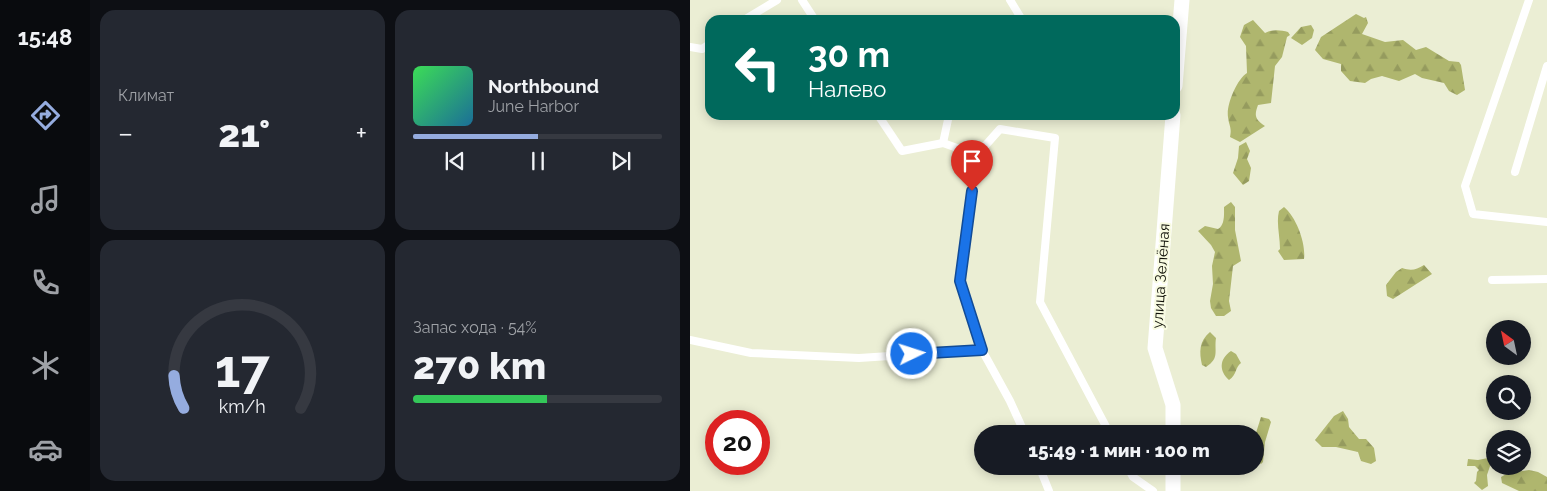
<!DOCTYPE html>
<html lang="ru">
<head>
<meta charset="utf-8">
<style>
	:root { --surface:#171b24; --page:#242831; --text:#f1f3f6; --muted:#9ea1a6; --line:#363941; --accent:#95acdf }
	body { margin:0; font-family:Raleway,sans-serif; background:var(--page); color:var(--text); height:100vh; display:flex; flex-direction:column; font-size:19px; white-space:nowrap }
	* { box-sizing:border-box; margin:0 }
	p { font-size:16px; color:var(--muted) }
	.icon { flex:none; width:28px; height:28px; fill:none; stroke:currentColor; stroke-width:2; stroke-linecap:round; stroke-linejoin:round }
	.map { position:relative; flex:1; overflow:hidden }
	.side { display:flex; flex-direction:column; gap:10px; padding:10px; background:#0d0f14; width:600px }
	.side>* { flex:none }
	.banner { position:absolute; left:15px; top:15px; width:475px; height:105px; border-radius:15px; box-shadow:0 2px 12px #0003; background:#00695c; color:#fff; overflow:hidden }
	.needle { width:32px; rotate:327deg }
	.buttons { position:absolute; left:796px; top:320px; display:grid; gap:10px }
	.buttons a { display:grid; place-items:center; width:45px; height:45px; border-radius:50%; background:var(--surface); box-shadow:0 2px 12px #0003; font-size:25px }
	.speed { position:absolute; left:15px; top:410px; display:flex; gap:10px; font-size:25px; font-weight:700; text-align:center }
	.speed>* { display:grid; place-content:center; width:65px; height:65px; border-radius:50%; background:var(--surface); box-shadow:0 2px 12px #0003; line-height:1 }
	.speed .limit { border:8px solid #d22; background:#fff; color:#111 }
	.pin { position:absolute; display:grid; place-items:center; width:42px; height:42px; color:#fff; margin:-51px -21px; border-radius:50% 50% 50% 0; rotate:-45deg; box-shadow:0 0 5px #0007 }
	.pin .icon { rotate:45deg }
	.me { position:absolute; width:55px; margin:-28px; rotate:86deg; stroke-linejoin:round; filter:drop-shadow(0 0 4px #0008) }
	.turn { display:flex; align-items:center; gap:18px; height:105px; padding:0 20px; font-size:22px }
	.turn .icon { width:65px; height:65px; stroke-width:2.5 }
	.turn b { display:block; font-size:35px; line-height:42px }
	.big { font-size:38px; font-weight:800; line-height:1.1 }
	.side .tile { flex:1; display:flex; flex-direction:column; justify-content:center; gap:8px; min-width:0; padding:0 18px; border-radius:15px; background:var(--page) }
	.side .dial { align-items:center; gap:0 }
	.dial svg { height:130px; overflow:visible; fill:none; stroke:var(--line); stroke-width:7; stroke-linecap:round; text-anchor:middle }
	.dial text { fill:var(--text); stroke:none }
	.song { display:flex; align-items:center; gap:15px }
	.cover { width:60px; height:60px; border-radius:8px; background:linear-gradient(135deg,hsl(130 70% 55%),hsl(200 70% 35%)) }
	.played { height:5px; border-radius:2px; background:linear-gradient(90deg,var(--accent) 50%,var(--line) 50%) }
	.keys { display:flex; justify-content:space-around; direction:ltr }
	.heat { display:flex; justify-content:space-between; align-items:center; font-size:28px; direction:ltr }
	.charge { height:8px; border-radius:4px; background:linear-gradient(90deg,#34c759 54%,var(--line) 0) }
	.side .tiles { flex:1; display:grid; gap:10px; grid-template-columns:repeat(2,1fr) }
	.trip { position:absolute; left:284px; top:425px; width:290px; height:50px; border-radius:25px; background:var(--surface); box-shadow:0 2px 12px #0003; font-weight:800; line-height:50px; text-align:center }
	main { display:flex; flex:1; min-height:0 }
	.tab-bar { display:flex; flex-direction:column; width:90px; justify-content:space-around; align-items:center; background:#090b0e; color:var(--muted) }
	.tab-bar .icon { width:35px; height:35px }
	.tab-bar .active { color:var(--accent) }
	.tab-bar b { font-size:22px; color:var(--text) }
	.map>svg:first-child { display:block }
	.forest { fill:url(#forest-firs) }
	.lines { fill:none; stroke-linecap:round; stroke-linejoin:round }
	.service { stroke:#fff; stroke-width:8 }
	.minor { stroke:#fff; stroke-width:15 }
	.route-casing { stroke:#114b97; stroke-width:12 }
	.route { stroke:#1a73e8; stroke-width:9 }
	.labels { text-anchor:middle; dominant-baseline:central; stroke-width:4; stroke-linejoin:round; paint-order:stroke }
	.street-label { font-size:15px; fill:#0e0f07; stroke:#f8fbe1 }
</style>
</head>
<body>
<main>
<nav class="tab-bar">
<b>15:48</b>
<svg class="icon active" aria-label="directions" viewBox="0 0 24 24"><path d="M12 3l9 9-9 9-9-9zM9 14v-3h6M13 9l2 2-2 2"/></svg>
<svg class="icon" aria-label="music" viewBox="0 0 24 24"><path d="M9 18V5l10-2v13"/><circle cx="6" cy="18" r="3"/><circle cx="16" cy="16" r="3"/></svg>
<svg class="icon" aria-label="phone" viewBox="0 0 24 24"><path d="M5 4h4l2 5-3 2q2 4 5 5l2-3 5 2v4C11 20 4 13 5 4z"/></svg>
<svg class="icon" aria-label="climate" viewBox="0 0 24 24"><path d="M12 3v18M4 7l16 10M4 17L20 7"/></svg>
<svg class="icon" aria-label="car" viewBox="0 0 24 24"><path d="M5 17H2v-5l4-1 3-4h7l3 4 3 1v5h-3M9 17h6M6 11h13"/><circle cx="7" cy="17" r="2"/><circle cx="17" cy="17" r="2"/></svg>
</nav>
<section class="side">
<div class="tiles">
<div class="tile"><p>Климат</p>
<div class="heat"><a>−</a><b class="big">21°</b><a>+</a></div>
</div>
<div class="tile">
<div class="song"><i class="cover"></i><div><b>Northbound</b><p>June Harbor</p></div></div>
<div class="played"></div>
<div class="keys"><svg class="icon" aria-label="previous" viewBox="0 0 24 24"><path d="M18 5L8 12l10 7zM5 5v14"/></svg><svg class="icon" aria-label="pause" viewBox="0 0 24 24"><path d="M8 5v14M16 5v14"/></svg><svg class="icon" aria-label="next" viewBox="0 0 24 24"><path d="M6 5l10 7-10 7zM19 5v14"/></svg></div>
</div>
<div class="tile dial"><svg viewBox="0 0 100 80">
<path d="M14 69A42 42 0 1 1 86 69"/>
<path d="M14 69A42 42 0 0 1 8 49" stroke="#95acdf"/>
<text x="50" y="56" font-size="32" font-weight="700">17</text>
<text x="50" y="72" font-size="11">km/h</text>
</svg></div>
<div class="tile"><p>Запас хода · 54%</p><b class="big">270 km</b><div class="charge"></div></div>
</div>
</section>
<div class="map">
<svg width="857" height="491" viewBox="0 0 857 491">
	<defs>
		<pattern id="forest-firs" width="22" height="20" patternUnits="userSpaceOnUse" patternTransform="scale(1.25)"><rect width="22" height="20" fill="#afb66e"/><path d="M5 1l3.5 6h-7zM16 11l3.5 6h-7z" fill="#959b5e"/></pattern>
	</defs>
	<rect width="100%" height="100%" fill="#ebeed4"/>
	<!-- forest -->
	<g class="forest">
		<path d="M666 14 674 18 676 17 678 23 672 34 695 42 713 40 726 50 736 47 759 61 769 62 771 65 775 90 767 95 759 91 754 83 732 78 725 74 709 81 692 76 681 79 675 83 660 81 651 71V64L633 59 625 50 631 37Z"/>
		<path d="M563 20 575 33C582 29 591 30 598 32L600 35 597 37 592 57 585 66 581 103 568 105C564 116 565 119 575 126L550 142 540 137C542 127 539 126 538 117 536 105 547 79 557 73L556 46 550 37 554 25Z"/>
		<path d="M621 25 624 30 622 38 612 45 601 38 611 27Z"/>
		<path d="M556 142 560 151 557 159 561 168 559 181 553 185 543 173 548 158 549 146Z"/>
		<path d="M541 202 545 207V230L551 261 543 266 539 301 541 311 534 316H526L521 308 520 301 523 284 522 266 525 252 521 245 508 231 515 226 528 229C535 225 534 214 534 207Z"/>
		<path d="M594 207C607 218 616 244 614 259L594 260 588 251 590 249C590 236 586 223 589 211Z"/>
		<path d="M734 265 742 274 703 299 697 296 696 285 706 272 712 268C721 271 726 270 734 265Z"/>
		<path d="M520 332 526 338C524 351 530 358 516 367L512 365C509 352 509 341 520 332Z"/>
		<path d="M541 351 546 354 551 363C545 367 547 375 539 380 529 371 529 359 541 351Z"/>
		<path d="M653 411 658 419 659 427 669 439H676L684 448 686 461 681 464 671 461 668 452 646 447H632L625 440 644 416Z"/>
		<path d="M571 417 579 419 581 422 575 442 573 462 571 464 565 460V436Z"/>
		<path d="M798 458 801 463 797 475 798 486 792 490 784 483 786 481 787 472 789 470 785 466H777L778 459 788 460Z"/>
		<path d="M839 470 848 472 857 477V491H829L812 483 811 477 818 473Z"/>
	</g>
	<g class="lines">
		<!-- service -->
		<g class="service">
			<path d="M112 0 125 20"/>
			<path d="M320 0 331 18 329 20"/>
			<path d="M839 0 775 186 783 214 857 222"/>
			<path d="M54 20 87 0"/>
			<path d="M0 47 12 49 20 44"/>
			<path d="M188 115 212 151 253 143 287 155"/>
			<path d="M253 143 259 115"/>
			<path d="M825 172 857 66"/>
			<path d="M802 280 857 279"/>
			<path d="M0 340 61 353 169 358 292 350 320 401 335 434"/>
			<path d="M292 350 270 281 287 155 310 129 365 138 350 302 420 434"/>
			<path d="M349 466 359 491"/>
			<path d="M437 466 443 477 463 491"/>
		</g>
		<!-- minor -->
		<g class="minor">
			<path d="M485 86 492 0"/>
			<path d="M483 115 465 348 483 405V434"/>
			<path d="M483 491V466"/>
		</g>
	</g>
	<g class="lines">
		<defs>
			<path id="route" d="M222 354 292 350 270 281 282 191"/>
		</defs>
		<!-- route casing -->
		<use href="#route" class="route-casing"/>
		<!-- route -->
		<use href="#route" class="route"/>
	</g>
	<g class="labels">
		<!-- street labels -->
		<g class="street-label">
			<text transform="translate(471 276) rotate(-86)">улица Зелёная</text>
		</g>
	</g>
</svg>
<div class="buttons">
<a><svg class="needle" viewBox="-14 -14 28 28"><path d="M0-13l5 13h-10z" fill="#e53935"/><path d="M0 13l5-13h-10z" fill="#9ea1a6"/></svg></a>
<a><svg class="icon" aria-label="search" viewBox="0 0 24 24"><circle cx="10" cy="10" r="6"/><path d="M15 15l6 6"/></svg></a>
<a><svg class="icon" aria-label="layers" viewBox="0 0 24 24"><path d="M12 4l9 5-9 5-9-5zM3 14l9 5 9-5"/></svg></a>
</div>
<div class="speed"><div class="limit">20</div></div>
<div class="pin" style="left:282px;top:191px;background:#d93025"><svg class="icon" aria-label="arrive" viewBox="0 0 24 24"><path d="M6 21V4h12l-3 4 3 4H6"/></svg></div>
<svg class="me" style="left:222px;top:354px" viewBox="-20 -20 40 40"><circle r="17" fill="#1a73e8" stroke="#fff" stroke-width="3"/><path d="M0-11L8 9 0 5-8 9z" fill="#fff"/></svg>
<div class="trip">15:49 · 1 мин · 100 m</div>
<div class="banner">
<div class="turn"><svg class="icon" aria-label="left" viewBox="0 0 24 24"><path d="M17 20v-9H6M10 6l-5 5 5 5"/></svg><div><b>30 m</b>Налево</div></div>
</div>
</div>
</main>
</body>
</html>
